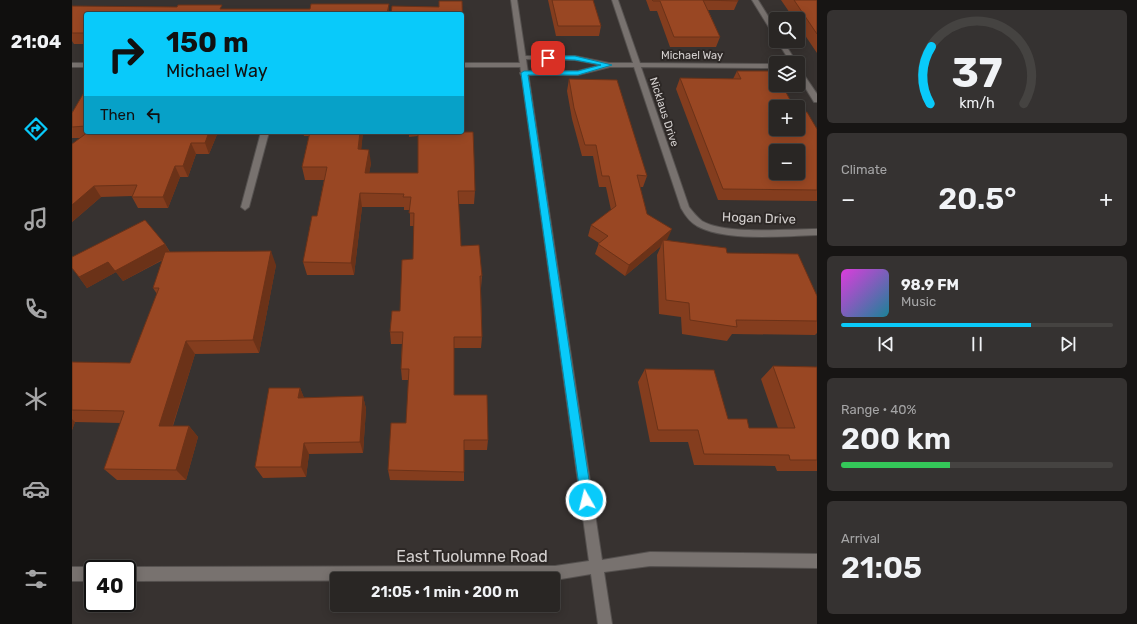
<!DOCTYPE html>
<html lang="en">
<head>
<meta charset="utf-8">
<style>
	:root { --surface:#292624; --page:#353231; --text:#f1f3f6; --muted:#a5a5a6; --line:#454341; --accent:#09cafa }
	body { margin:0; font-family:Rubik,sans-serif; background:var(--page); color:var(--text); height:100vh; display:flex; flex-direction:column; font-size:15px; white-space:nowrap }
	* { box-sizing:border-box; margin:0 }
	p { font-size:13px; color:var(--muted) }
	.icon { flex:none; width:22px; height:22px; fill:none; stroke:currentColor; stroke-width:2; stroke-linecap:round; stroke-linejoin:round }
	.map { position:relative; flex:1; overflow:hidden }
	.details { display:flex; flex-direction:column; gap:10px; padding:10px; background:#171514; width:320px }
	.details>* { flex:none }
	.hud { position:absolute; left:12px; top:12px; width:380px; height:122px; border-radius:4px; box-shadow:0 2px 10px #0003,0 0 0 1px var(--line); background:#09cafa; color:#111; overflow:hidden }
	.controls { position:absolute; left:697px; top:12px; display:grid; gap:8px }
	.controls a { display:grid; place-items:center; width:36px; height:36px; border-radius:4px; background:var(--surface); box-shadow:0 2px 10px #0003,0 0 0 1px var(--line); font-size:20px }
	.speed { position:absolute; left:12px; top:560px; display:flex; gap:8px; font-size:20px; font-weight:700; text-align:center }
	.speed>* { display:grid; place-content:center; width:52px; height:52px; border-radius:50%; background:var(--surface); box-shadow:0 2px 10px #0003,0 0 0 1px var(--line); line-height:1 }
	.speed .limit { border:2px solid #111; border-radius:6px; background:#fff; color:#111 }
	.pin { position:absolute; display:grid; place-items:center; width:34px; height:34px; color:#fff; margin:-17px; border-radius:8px; box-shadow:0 2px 6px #0006 }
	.me { position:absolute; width:44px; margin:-22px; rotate:352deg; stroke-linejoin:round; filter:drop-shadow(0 0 3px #0008) }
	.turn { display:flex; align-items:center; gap:14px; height:84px; padding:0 16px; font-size:18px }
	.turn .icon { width:52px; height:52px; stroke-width:2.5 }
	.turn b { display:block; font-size:28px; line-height:34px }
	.then { display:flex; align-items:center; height:38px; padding:0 16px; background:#0003; gap:8px; font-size:15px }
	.big { font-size:30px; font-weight:600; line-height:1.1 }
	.details .widget { flex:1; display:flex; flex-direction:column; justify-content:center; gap:6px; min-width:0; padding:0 14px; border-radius:6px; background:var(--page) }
	.details .dial { align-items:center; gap:0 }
	.dial svg { height:104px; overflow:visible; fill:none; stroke:var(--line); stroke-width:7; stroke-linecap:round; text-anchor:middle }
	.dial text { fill:var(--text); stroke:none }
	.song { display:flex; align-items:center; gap:12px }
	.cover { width:48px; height:48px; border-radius:6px; background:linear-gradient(135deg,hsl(300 70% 55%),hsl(190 70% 35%)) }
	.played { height:4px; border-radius:2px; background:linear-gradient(90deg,var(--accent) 70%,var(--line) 70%) }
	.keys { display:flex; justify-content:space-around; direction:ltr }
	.heat { display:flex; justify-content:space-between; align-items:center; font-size:22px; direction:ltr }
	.charge { height:6px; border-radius:3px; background:linear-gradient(90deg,#34c759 40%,var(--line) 0) }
	.trip { position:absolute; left:258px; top:572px; width:230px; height:40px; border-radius:4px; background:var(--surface); box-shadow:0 2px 10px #0003,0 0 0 1px var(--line); font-weight:600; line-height:40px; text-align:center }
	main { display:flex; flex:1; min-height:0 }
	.tabs { display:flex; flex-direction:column; width:72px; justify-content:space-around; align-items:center; background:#100f0e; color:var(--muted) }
	.tabs .icon { width:28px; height:28px }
	.tabs .selected { color:var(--accent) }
	.tabs b { font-size:18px; color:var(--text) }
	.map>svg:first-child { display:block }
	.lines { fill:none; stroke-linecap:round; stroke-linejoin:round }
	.minor-casing { stroke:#55514f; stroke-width:2 }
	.tertiary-casing { stroke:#55514f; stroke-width:2 }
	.minor { fill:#78726f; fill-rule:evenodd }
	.tertiary { fill:#78726f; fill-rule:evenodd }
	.wall { fill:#843d1e }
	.shaded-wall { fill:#6b3218 }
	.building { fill:#994723; stroke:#6b3218; fill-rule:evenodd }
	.route { fill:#09cafa; stroke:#0683a2 }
	.labels { text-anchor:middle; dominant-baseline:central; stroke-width:4; stroke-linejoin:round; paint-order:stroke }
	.far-street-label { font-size:11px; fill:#d4d0cf; stroke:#2d2826 }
	.street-label { font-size:13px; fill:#d4d0cf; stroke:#2d2826 }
	.near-street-label { font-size:16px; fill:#d4d0cf; stroke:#2d2826 }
</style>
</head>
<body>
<main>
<nav class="tabs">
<b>21:04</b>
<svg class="icon selected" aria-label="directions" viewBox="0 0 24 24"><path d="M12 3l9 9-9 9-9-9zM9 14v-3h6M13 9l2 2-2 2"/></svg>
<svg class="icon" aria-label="music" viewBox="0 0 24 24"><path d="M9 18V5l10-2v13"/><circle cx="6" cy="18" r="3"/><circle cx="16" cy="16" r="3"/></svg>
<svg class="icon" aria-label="phone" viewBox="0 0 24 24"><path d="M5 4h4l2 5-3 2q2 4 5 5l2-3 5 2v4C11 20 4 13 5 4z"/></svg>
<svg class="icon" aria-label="climate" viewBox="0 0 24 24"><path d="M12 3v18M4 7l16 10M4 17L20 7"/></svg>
<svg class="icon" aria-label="car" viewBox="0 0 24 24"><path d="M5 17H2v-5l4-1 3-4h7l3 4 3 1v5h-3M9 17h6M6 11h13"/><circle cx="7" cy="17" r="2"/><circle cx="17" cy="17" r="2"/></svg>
<svg class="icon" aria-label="filters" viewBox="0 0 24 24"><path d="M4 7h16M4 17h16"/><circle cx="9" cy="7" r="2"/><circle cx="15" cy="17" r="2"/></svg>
</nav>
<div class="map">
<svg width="745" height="624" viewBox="0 0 745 624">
	<rect width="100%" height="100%" fill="#373230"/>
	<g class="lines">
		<defs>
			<g id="minor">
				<path d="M540 0H546L568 63 704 64V68L569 67 617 207C621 212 625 217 630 221 654 235 716 229 745 229V235C711 236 655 242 625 226 618 222 613 215 609 208L562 67H538L506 75H449L448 73 452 71H506L529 65 503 60 448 59V57L450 56H503L537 63H561Z"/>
				<path d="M680 0H686L704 29V36L701 34Z"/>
				<path d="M705 41H711L725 63H719Z"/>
				<rect x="0" y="63" width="14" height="4"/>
				<path d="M390 63H451L454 65 451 67H390Z"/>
				<path d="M726 68 728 69 745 94V102H742L726 76Z"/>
				<path d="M189 132H197L177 207 173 210 169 207Z"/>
			</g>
			<g id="tertiary">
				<path d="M439 0H445L530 560 578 552 745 554V568L578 566 532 572 540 624H526L519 574 483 580 55 581V569H51L55 567 483 566 517 561Z"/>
				<path d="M0 567H21L25 569H21V581H0Z"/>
			</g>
		</defs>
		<!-- minor casing -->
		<use href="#minor" class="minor-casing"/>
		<!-- tertiary casing -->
		<use href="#tertiary" class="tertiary-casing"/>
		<!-- minor -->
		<use href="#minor" class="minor"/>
		<!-- tertiary -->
		<use href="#tertiary" class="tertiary"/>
	</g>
	<!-- wall -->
	<g class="wall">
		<path d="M476 0H521L529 26 527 36H484Z"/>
		<path d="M574 0H666V1L662 10H636L648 37 644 47H598L585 11H578Z"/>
		<path d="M709 0H745V53L726 25V19H722Z"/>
		<path d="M0 6 151 9 14 14V44H2L0 41Z"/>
		<path d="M390 14 391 32V43H390Z"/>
		<path d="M665 71 704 107 745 129V201L646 200 604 89 608 78 661 79Z"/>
		<path d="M497 79 575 176 571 187H568L575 214 595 240 655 253 745 296V333L743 335 660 334 655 341 610 334 609 317 587 314 585 255 589 246 553 276 523 254 527 243 516 236 519 225 539 210 534 187H527L521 156H510L500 119 495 91Z"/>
		<path d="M14 89V132H146L137 154H124L116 177H108L96 208H66L60 197V196L29 197 0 222 8 138H0V113Z"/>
		<path d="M231 132H291L289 149 299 163 297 173H346V136L337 137V132H390L403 191 402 204H386L389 246 410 276 409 288 410 337 409 348H382V395L416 440 415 450H392V481L318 480 316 470 334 423 337 380H330L329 369 330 344H319L318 332 328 311 341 259 342 226H338V210H332V207H290L282 275H235L231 262 245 216 252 180H233L230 167 237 136H232Z"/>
		<path d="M93 244 98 252 204 265 187 353 123 354 101 426H117L126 437 114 480H45L32 469 49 423 3 422 0 430V362L58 363 85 294 81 288 91 260 51 281 44 272 15 288 7 277Z"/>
		<path d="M701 366 745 367V471H705L703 466 622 465 616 442H578L566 382 573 369 656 419 677 428H706L689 379Z"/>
		<path d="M228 388 232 398 291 396 294 409 291 453 237 454 234 477 191 478 183 467Z"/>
	</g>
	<!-- shaded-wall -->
	<g class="shaded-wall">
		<path d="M317 4V14H315Z"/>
		<path d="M137 132H146L137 154 133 143Z"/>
		<path d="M288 132H291L288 163 286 149Z"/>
		<path d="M119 143 124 154 116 177 111 166Z"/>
		<path d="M297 150 299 163 295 186 293 173Z"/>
		<path d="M103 166 108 177 96 208 91 197Z"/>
		<path d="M22 186 29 197 0 222V205Z"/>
		<path d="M288 193 290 207 282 275 279 263Z"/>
		<path d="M600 229 595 240H591L589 246 553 276 557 265Z"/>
		<path d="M93 244 99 255 51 281 43 271Z"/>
		<path d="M199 251 204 265 187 353 181 340Z"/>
		<path d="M36 262 44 272 15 288 7 277Z"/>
		<path d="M114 341 123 354 97 437 87 426Z"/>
		<path d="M228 388 233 400 226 398Z"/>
		<path d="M291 396 294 409 291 453 288 442Z"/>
		<path d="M0 419 3 422 0 430Z"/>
		<path d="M117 426 126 437 114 480 104 470Z"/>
		<path d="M232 443 237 454 234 477 229 467Z"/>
	</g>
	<!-- building -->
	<g class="building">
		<path d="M480 0H521L529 26H486Z"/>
		<path d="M580 0H666V1L631 0 648 37H602L588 1H581Z"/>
		<path d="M722 0H745V34Z"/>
		<path d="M367 1H390L391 32H390V14H319L320 6 367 7Z"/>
		<path d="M239 4H317L315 14H14V33H0V6L105 7 106 5H150L148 9H238Z"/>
		<path d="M665 71H703L704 73V85H710L722 107H704V129H726V112H735L745 129V190L651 189 608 78 669 79ZM704 151H726V173H704Z"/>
		<path d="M497 79 545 80 575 176 565 175 575 214 600 229 557 265 526 244 536 236 519 225 544 206 537 176H530L524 145H513L502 108Z"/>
		<path d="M14 89V126L0 127V113Z"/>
		<path d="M16 132H137L133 143H119L111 166H103L91 197H60L65 185 22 186 0 205V144Z"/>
		<path d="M238 132H288L286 149 297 150 293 173H346V132H401L402 157 403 191H386L389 246 407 245 410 276H408L410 337H382V395H415L416 440H392V472L316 470 319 423H334L337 369H329L331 332H318L320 311H328L330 260 341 259 342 213H337L339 197H331L332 194 288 193 279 263 231 262 240 216H245L255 167H230Z"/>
		<path d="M73 220 93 244 43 271 36 262 7 277 0 268V257Z"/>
		<path d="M591 240 654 248 655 253 726 254 745 296V321L664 320 665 327 618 320 617 303 594 300Z"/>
		<path d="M199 251 181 340 114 341 87 426H117L104 470 32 469 52 412V411L0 410V362L58 363 87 288H81L93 252Z"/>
		<path d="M701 366 745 367V460H718L717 455 632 454 626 430H586L573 369 642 370 656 419H675L677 428H723Z"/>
		<path d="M197 388H228L226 398 291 396 288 442 232 443 229 467H183Z"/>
	</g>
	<!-- route -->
	<path class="route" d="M474 56H503L540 65 506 75H456L520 500 518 504 514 506 510 504 509 500 449 73 452 71H506L529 65 503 60 476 59H474Z"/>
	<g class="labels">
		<!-- far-street labels -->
		<g class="far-street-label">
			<text x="620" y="55">Michael Way</text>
			<text transform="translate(592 112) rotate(72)">Nicklaus Drive</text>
		</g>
		<!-- street labels -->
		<g class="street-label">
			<text transform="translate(687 218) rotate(2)">Hogan Drive</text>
		</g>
		<!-- near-street labels -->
		<g class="near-street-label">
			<text x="400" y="556">East Tuolumne Road</text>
		</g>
	</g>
</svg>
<div class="controls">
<a><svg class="icon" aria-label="search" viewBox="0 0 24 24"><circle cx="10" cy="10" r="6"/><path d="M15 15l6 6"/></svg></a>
<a><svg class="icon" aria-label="layers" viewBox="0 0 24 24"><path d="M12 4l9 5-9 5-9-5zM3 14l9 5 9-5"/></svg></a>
<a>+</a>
<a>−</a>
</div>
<div class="speed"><div class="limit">40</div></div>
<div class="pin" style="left:476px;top:58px;background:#d93025"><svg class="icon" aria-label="arrive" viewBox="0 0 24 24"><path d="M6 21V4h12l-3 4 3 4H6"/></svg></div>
<svg class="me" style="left:514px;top:500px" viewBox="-20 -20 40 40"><circle r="17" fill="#09cafa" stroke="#fff" stroke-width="3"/><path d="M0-11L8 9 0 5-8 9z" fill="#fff"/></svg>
<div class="trip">21:05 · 1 min · 200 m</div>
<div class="hud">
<div class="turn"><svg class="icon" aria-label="right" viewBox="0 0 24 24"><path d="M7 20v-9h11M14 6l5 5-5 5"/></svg><div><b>150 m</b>Michael Way</div></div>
<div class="then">Then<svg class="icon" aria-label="left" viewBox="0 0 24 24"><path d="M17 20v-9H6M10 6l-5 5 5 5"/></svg></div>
</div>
</div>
<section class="details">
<div class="widget dial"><svg viewBox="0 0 100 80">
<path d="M14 69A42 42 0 1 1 86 69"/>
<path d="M14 69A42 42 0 0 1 15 25" stroke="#09cafa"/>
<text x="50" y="56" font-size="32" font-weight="700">37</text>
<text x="50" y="72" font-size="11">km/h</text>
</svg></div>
<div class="widget"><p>Climate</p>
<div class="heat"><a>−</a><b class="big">20.5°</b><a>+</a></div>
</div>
<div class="widget">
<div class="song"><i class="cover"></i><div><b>98.9 FM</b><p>Music</p></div></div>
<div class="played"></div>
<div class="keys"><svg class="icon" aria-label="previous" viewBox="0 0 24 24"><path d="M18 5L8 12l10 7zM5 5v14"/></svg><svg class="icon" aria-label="pause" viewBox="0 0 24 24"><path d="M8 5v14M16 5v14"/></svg><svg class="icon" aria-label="next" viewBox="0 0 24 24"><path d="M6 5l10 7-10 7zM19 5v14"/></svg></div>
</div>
<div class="widget"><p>Range · 40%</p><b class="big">200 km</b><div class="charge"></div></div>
<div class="widget"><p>Arrival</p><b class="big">21:05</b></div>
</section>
</main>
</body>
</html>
